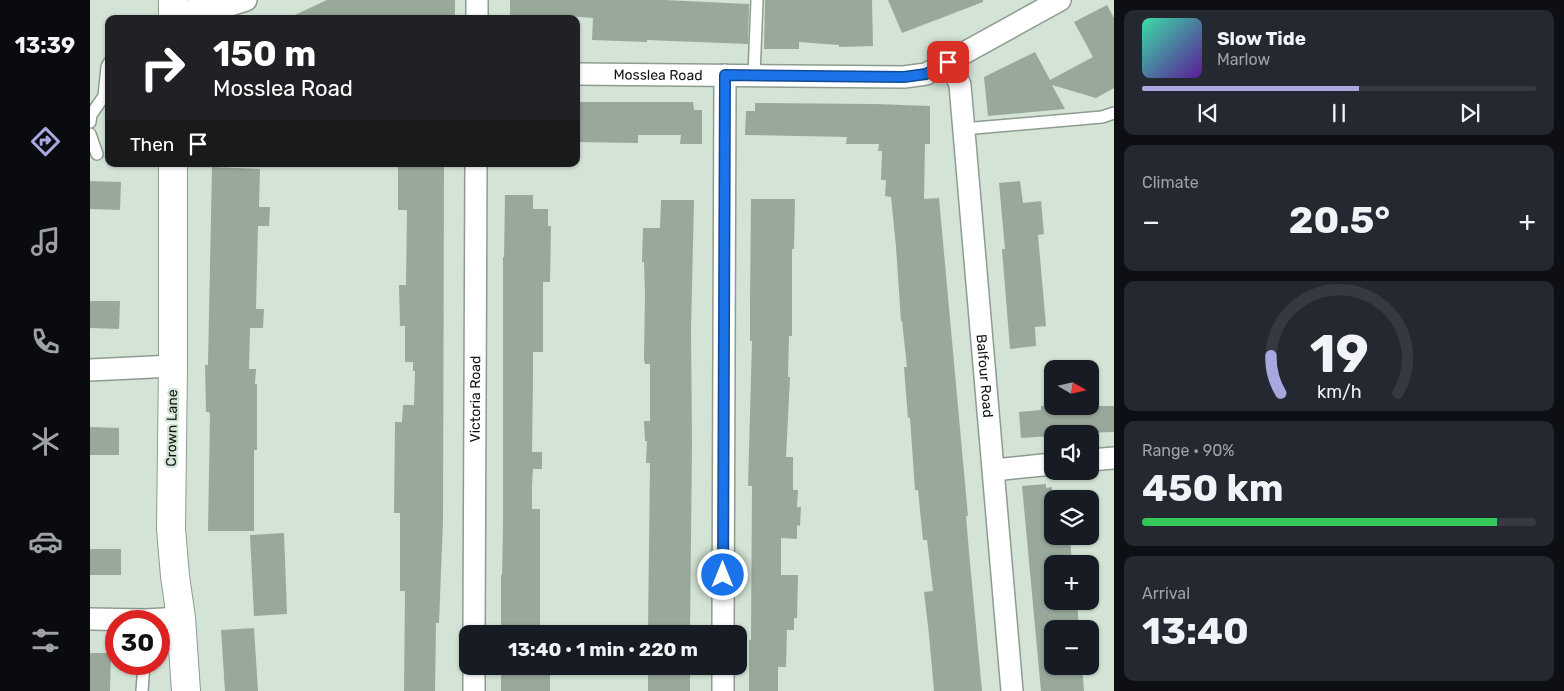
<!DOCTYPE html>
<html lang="en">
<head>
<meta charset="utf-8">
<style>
	:root { --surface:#171b24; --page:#242831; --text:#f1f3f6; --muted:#9ea1a6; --line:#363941; --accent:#a9a7df }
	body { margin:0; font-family:Rubik,sans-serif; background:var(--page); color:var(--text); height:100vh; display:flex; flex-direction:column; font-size:19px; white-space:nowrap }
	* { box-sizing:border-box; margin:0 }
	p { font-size:16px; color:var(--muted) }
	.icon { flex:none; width:28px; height:28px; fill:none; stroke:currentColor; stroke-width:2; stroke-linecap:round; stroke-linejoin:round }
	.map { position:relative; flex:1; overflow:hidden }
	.sheet { display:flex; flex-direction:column; gap:10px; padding:10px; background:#0d0f14; width:450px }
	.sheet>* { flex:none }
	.banner { position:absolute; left:15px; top:15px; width:475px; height:152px; border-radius:10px; box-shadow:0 1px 4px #0004; background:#202124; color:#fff; overflow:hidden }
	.needle { width:32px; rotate:99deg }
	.fabs { position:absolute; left:954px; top:360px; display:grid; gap:10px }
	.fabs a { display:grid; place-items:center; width:55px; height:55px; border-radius:10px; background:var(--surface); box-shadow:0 1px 4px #0004; font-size:25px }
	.speed { position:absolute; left:15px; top:610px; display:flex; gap:10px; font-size:25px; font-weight:700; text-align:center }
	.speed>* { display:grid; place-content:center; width:65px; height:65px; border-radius:50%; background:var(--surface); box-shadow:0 1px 4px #0004; line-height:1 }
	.speed .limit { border:8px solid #d22; background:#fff; color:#111 }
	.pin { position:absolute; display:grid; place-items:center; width:42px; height:42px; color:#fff; margin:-21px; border-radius:10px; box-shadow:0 2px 8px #0006 }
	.me { position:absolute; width:55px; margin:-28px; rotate:0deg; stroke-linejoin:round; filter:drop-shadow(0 0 4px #0008) }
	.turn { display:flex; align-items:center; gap:18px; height:105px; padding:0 25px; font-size:22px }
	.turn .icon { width:65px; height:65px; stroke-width:2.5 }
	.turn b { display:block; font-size:35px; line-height:42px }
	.then { display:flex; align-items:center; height:48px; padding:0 25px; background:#0003; gap:10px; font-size:19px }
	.big { font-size:38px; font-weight:700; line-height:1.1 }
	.sheet .tile { flex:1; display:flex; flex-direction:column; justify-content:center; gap:8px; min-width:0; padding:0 18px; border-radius:10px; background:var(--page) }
	.sheet .dial { align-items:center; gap:0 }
	.dial svg { height:130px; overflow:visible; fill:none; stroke:var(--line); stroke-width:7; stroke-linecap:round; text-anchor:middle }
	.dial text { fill:var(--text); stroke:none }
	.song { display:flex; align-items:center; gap:15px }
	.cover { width:60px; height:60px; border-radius:8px; background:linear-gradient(135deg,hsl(160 70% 55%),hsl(270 70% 35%)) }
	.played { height:5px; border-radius:2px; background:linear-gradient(90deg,var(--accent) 55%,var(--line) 55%) }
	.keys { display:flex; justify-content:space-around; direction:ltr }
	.heat { display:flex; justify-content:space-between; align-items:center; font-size:28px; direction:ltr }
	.charge { height:8px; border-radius:4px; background:linear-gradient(90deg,#34c759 90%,var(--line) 0) }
	.trip { position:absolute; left:369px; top:625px; width:288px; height:50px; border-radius:10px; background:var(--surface); box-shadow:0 1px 4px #0004; font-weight:700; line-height:50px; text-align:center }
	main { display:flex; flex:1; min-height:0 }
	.menu { display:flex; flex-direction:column; width:90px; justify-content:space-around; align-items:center; background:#090b0e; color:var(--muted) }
	.menu .icon { width:35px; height:35px }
	.menu .on { color:var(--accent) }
	.menu b { font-size:22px; color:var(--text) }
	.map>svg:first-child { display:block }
	.building { fill:#98a89b }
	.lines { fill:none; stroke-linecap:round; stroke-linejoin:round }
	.service-casing { stroke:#8d9c8f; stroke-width:14 }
	.minor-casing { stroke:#8d9c8f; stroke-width:24 }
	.tertiary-casing { stroke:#8d9c8f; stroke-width:30 }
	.service { stroke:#fff; stroke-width:11 }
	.minor { stroke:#fff; stroke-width:21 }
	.tertiary { stroke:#fff; stroke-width:28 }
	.route-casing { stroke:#114b97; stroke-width:12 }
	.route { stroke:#1a73e8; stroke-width:9 }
	.labels { text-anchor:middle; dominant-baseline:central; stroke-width:4.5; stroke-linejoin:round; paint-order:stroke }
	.street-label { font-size:14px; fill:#0e140f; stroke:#d3e4d6 }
</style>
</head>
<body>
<main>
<nav class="menu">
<b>13:39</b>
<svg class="icon on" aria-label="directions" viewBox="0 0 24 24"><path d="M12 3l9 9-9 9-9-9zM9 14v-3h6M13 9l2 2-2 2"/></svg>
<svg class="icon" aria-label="music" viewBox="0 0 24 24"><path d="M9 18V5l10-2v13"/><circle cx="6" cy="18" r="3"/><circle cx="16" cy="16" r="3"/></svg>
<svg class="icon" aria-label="phone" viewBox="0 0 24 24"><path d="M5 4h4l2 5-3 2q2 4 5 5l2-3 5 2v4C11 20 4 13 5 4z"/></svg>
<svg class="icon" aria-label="climate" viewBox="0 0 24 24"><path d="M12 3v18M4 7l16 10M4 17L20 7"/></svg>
<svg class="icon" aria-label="car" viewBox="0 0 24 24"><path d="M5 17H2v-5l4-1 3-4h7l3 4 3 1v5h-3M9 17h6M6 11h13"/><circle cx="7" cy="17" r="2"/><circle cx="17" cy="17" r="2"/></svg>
<svg class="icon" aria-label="filters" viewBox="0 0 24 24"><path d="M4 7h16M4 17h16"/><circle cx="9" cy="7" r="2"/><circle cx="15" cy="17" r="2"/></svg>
</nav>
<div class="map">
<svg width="1024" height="691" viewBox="0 0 1024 691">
	<rect width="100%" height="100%" fill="#d3e4d6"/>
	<!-- building -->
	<g class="building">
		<path d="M237 0H365V19H196Z"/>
		<path d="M420 0H574L659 4 658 44 557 40V42L502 40 503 18 466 15V19H420Z"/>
		<path d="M675 0H782L783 46 749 47V45L709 42V49H674Z"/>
		<path d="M798 0H893V2L812 33Z"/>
		<path d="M1017 5 1024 18V88L1006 98 962 85 975 109 898 116 894 77 945 52 960 80 1003 57 984 22Z"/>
		<path d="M486 102H603L604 110H612V144H590L591 135H548V143L486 142Z"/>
		<path d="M665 103 784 104 840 106V144H835L834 199 849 198 878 516H876L879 552 892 691H844L839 635 834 592 843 591 837 540H833L828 490H825L820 418H818L814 367H817L812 321H811L806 247 801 197 795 196 796 180H791L792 151H788L789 144H756L757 137 655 135 656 111H665Z"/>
		<path d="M308 164H354L353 521 349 623H346L345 691H314L315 591H310V513H304L305 422H312L313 405H324L325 371H323V362H315V326H310L309 285H316L317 210H308Z"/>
		<path d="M122 167 170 169 169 207H180L179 226H168L166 309H174L173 328H160L159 369H166L165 384H167V450H164V531H118L120 415 119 412H116L115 365H118Z"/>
		<path d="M0 181 31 182 30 210 0 209Z"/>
		<path d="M930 181 933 203 951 201 954 234 948 235 956 326 945 327 946 346 920 349 912 249H915L909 183Z"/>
		<path d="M415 195H443V209H458V226H461L460 282H453V352H443V378L442 452H452V469H443L442 486V509H450V634H411V575H412L413 525V257H414Z"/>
		<path d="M661 199H705L704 249H702V336H699L698 377H700L696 457H703V490H708L707 507H711L710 526 707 525V539L691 538V575H708L707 618H704V630H697L696 667H688V691H659V640H661L662 486H658L662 341H660V303Z"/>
		<path d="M571 200H604L601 330 602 444 600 634H571V631H558L560 463H556L557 441H555L554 421H560V364H555L554 359 555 293 554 262H552L553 228H570Z"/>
		<path d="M0 301H30L29 329 0 328Z"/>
		<path d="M951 406H1024V432L962 434V436L931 438 929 412 951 410Z"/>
		<path d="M0 427 29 428V455H0Z"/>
		<path d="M956 484V488L962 487V536H980L982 564H962V601H987L989 629H962V666H992L994 691H951L932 486Z"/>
		<path d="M194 533 197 614 164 616 160 535Z"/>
		<rect x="0" y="549" width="31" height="26"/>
		<path d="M164 628 168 691H135L131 630Z"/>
		<path d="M0 653H21L20 691H0Z"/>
		<rect x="411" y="666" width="49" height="25"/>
		<rect x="558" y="666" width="42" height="25"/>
	</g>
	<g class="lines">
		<defs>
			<g id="service">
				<path d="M664 75 667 0"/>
				<path d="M0 122 1 115 14 96 17 67 19 63"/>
				<path d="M873 129 1012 117 1024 113"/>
				<path d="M0 134 7 154"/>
				<path d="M52 691 54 664"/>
			</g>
			<g id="minor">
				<path d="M83 12 131 8 156 0"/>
				<path d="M387 19V0"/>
				<path id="s1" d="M858 62 865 73 870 85 922 691"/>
				<path id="s2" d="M486 74 814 77 836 74 970 0"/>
				<path d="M0 370 83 366"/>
				<path d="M1000 460 1024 458"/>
				<path d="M904 470 962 464"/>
				<path d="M0 619 55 620 91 618"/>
				<path id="s3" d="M384 634 386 164"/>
				<path d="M633 634 635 75"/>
				<path d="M384 691V666"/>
				<path d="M633 691V666"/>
			</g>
			<g id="tertiary">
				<path d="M83 0V19"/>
				<path d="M83 164V366L81 529 85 576 91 618 96 691"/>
			</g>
		</defs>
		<!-- service casing -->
		<use href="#service" class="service-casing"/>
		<!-- minor casing -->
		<use href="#minor" class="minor-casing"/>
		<!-- tertiary casing -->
		<use href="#tertiary" class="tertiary-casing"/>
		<!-- service -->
		<use href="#service" class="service"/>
		<!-- minor -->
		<use href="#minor" class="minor"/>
		<!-- tertiary -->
		<use href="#tertiary" class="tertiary"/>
	</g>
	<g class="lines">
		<defs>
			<path id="route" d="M633 575 635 75 814 77 836 74 858 62"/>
		</defs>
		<!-- route casing -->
		<use href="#route" class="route-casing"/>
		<!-- route -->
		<use href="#route" class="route"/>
	</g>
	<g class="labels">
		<!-- street labels -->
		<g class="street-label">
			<text stroke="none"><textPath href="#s2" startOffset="82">Mosslea Road</textPath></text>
			<text stroke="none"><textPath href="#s1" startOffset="318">Balfour Road</textPath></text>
			<text stroke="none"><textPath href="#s3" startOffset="235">Victoria Road</textPath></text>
			<text transform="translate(82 428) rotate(-89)">Crown Lane</text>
		</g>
	</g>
</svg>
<div class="fabs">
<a><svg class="needle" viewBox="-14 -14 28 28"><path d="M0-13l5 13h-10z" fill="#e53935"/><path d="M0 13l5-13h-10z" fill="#9ea1a6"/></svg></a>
<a><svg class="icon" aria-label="sound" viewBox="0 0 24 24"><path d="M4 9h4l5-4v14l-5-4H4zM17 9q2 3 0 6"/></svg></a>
<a><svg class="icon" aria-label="layers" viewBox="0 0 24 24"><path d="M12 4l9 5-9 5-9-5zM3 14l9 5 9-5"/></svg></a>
<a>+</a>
<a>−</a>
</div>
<div class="speed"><div class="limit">30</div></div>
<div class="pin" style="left:858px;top:62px;background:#d93025"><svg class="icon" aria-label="arrive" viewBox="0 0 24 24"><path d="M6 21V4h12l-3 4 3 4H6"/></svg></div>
<svg class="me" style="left:633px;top:575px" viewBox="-20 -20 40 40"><circle r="17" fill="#1a73e8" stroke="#fff" stroke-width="3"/><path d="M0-11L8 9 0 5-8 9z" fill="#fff"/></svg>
<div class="trip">13:40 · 1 min · 220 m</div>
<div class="banner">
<div class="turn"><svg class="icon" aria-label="right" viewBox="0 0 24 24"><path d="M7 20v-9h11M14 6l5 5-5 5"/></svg><div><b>150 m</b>Mosslea Road</div></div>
<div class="then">Then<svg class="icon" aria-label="arrive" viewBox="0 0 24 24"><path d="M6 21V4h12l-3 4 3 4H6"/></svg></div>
</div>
</div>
<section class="sheet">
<div class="tile">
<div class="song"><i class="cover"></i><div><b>Slow Tide</b><p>Marlow</p></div></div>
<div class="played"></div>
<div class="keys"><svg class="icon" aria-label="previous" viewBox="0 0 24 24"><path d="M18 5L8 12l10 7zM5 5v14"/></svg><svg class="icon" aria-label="pause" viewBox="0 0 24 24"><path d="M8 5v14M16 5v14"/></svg><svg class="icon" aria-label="next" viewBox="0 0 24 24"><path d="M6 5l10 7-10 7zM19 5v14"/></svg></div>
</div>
<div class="tile"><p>Climate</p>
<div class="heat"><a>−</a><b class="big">20.5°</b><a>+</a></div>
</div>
<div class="tile dial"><svg viewBox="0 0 100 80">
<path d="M14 69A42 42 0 1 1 86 69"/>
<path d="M14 69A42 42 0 0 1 8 46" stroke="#a9a7df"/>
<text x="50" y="56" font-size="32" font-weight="700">19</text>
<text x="50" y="72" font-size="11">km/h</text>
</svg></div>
<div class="tile"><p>Range · 90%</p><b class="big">450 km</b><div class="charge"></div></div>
<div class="tile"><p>Arrival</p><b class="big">13:40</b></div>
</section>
</main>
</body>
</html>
